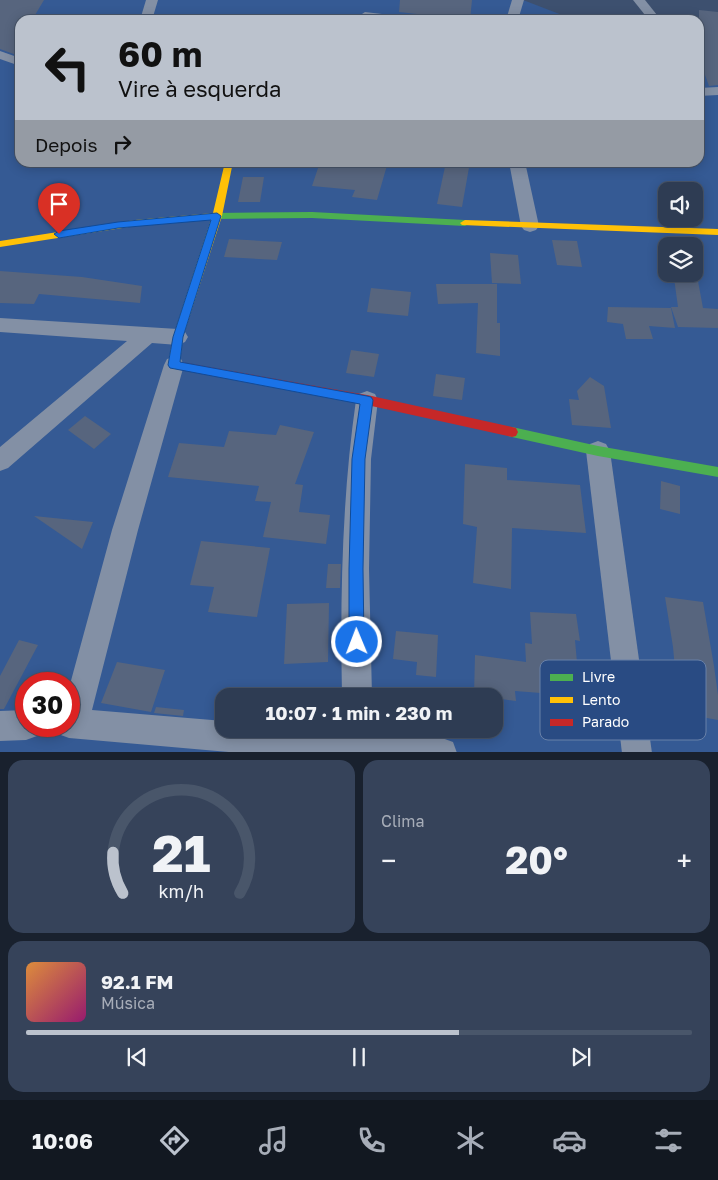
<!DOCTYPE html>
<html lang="pt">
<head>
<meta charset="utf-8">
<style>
	:root { --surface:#2e3c53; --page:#36435a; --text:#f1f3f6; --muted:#a7adb8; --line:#49566a; --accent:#bbc2cd }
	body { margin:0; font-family:"Golos Text",sans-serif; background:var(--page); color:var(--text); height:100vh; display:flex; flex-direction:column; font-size:19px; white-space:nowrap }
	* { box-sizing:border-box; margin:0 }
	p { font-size:16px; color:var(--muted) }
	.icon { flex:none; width:28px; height:28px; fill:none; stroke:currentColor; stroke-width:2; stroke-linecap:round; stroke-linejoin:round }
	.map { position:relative; height:752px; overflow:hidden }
	.side { display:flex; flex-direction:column; gap:8px; padding:8px; background:#19212e; flex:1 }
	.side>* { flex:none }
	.top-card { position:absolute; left:15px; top:15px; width:689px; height:152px; border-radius:15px; box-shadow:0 2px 12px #0003,0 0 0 1px var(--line); background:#bbc2cd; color:#111; overflow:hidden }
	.tools { position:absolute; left:658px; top:182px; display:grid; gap:10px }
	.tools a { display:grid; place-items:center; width:45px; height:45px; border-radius:10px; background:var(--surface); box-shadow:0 2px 12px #0003,0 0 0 1px var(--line); font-size:25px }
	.speed { position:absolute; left:15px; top:672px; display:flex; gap:10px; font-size:25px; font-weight:700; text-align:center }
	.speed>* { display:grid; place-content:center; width:65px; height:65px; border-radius:50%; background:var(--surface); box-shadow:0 2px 12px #0003,0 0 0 1px var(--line); line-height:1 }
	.speed .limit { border:8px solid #d22; background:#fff; color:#111 }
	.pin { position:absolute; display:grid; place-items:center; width:42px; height:42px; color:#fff; margin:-51px -21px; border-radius:50% 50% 50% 0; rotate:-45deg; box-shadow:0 0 5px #0007 }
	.pin .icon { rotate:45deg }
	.me { position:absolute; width:55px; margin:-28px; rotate:359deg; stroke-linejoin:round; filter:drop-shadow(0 0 4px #0008) }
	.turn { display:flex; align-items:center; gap:18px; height:105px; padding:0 20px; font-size:22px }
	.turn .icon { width:65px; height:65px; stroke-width:2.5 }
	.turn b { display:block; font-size:35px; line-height:42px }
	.then { display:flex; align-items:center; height:48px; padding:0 20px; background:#0003; gap:10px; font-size:19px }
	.big { font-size:38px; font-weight:700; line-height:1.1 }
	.side .tile { flex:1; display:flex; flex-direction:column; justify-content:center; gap:8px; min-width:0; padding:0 18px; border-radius:15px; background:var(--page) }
	.side .dial { align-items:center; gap:0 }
	.dial svg { height:130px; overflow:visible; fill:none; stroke:var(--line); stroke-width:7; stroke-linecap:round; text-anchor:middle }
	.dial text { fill:var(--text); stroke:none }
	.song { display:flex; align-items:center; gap:15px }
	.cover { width:60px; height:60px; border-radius:8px; background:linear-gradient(135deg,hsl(30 70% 55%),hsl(320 70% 35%)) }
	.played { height:5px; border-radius:2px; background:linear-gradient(90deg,var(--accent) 65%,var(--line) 65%) }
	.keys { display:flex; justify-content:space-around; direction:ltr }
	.heat { display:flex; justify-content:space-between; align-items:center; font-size:28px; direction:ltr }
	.side .tiles { flex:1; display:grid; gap:8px; grid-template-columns:1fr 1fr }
	.tile:last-child { grid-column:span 2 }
	.trip { position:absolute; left:215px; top:688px; width:288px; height:50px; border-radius:15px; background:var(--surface); box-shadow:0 2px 12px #0003,0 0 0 1px var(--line); font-weight:700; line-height:50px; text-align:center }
	.tabs { display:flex; height:80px; justify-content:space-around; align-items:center; background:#121821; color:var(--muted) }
	.tabs .icon { width:35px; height:35px }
	.tabs .current { color:var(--accent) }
	.tabs b { font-size:22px; color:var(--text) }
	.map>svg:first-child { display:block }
	.green { fill:#355a94; fill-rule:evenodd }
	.building { fill:#57657e }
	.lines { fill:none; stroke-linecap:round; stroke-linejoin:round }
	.street { fill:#8390a5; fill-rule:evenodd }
	.fast { fill:#4caf50; fill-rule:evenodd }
	.slow { fill:#ffc107; fill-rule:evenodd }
	.jam { fill:#c62828; fill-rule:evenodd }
	.route { fill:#1a73e8; stroke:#114b97 }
	.key { fill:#294b83; stroke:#6981a8; stroke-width:1 }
	.key-label { font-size:14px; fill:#fff }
</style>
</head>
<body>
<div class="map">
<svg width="718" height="753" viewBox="0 0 718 753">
	<rect width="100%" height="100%" fill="#3d506f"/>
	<!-- green -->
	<path class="green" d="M0 0H523L575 20H20V162H699V59L718 55V752L0 753ZM666 191H694V219H666ZM666 246H694V274H666ZM26 684H69V726H26ZM224 696H494V729H224Z"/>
	<!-- building -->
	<g class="building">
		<path d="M0 0H44L32 20H20L19 56 0 49Z"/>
		<path d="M400 0H472L470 20 399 12Z"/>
		<path d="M699 10 718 12V85L709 86 699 58Z"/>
		<path d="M320 162H388L377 200 352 197 355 190 312 186Z"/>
		<path d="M446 162H470L462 207 437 204Z"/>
		<path d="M243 177H264L260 202H238Z"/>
		<path d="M229 239 282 242 277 260 224 257Z"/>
		<path d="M552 240 577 241 582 267 557 265Z"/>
		<path d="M490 253 518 255 521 284 492 283Z"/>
		<path d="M0 271 82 277 142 286 140 303 39 294 34 304 0 303Z"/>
		<path d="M674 278 698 281 703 308 718 309V328L678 327 671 307H678Z"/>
		<path d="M436 284H497V323H500V356L476 353 478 303 438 304Z"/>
		<path d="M371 288 411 292 408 316 367 312Z"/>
		<path d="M608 307 671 308 675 328 649 326 653 339H626L623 324 607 322Z"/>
		<path d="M351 350 379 354 374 377 346 373Z"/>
		<path d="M436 374 465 378 462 400 433 396Z"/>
		<path d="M590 377 604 386 611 428 572 425 569 399 579 400 577 391Z"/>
		<path d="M85 416 111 434 94 449 68 430Z"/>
		<path d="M280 425 314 432 295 484 303 485 299 512 330 515 326 544 263 537 271 502 255 501 259 486 168 477 179 443 224 447 229 431 276 435Z"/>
		<path d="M465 464 507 468V480L580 485 586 533 512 528 511 589 473 583 477 527 463 524Z"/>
		<path d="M661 481 680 486V514L660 509Z"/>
		<path d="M34 516 93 522 82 549Z"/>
		<path d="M201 541 270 548 257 617 208 612 214 587 190 585Z"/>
		<path d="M328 564H341L340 588H326Z"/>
		<path d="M665 597 703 602 714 666 718 695V720L679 713 673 647Z"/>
		<path d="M329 603 328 662 284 664 287 604Z"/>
		<path d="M530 612 576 614 580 641 575 640 580 696 515 691 516 701 494 698V696L474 695 475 655 526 662 525 643 532 644Z"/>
		<path d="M396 631 438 635 436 677 416 675 417 662 393 659Z"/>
		<path d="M19 640 38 645 4 709H0V676Z"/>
		<path d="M117 662 165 670 151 712 101 703Z"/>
		<path d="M156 707 184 710 183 716 154 713Z"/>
	</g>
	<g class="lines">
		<!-- street -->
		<g class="street">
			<path d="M146 0H158L152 20H140Z"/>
			<path d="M512 0H524L518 20H506Z"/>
			<path d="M633 0H645L661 20H649Z"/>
			<path d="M365 12 399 16 405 20 361 19 359 16Z"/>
			<path d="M0 51 20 58V66L0 59Z"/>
			<path d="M718 87V95L699 96V88Z"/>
			<path d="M509 162H525L539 226 536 230 530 232 524 230 521 226Z"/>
			<path d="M0 318 178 329 185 332 188 337 185 342 178 345 152 343 8 468 0 471V447L127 341 0 332Z"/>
			<path d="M174 357 181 359 184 365 138 530 92 710 224 721V729H358L442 738 453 742 457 753H240L69 738 58 734 55 726H69V688L112 530 164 365 167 359Z"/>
			<path d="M367 391 375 394 378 400 371 459 369 569 372 696H342C340 598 342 497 356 400L359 394Z"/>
			<path d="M598 441 606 444 610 451 652 753H622L586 451 590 444Z"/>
			<path d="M26 710V726H40L37 736 26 740 0 741V711Z"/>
		</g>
		<!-- fast -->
		<g class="fast">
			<path d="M312 212 465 220 470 223 465 226 312 218 215 219 210 216 215 213Z"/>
			<path d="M512 427 598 446 718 467V477L598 456 512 437 508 436 506 432 508 428Z"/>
		</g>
		<!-- slow -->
		<g class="slow">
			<path d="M225 162H233L222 216 183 337 180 362 185 363 187 366 185 369H174L168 365 173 337 211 219 135 226 0 247V241L135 220 213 213Z"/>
			<path d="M465 220 718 229V235L462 225 460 223Z"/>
		</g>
		<!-- jam -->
		<path class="jam" d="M181 362 367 395 512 427 516 428 518 432 516 436 512 437 367 405 181 370 175 366Z"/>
	</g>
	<!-- route -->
	<path class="route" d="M217 213 221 216 183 337 180 362 367 396 371 397 373 400 365 459 363 569 364 642 362 647 357 649 351 647 349 642V569L352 459 360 404 170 368 168 365 173 337 211 220 118 228 59 238 54 234 59 231 118 222Z"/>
	<!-- legend -->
	<rect x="540" y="660" width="166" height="80" rx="8" class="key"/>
	<rect x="550" y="674" width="23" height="7" fill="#4caf50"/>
	<rect x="550" y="697" width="23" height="6" fill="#ffc107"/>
	<rect x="550" y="719" width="23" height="7" fill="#c62828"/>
	<g class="key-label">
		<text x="582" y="682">Livre</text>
		<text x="582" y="705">Lento</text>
		<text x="582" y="727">Parado</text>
	</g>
</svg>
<div class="tools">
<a><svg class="icon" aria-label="sound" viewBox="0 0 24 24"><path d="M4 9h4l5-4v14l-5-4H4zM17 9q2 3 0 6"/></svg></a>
<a><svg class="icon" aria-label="layers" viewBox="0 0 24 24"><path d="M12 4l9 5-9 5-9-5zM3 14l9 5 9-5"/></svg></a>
</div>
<div class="speed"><div class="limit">30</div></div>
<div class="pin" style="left:59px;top:234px;background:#d93025"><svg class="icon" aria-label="arrive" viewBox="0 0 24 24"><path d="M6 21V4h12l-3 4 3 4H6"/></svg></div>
<svg class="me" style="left:357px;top:642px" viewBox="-20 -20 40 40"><circle r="17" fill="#1a73e8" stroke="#fff" stroke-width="3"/><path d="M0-11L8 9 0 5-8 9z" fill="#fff"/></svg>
<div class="trip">10:07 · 1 min · 230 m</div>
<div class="top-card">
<div class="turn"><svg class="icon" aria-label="left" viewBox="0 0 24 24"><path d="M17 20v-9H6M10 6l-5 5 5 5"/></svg><div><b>60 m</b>Vire à esquerda</div></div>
<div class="then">Depois<svg class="icon" aria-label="right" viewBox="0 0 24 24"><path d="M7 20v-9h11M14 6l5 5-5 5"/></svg></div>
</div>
</div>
<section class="side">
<div class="tiles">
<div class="tile dial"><svg viewBox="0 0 100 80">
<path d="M14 69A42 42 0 1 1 86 69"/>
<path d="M14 69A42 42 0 0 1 8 44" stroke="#bbc2cd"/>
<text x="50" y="56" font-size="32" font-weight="700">21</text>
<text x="50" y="72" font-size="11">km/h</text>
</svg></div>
<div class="tile"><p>Clima</p>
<div class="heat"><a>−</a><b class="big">20°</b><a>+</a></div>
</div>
<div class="tile">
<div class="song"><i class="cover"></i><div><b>92.1 FM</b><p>Música</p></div></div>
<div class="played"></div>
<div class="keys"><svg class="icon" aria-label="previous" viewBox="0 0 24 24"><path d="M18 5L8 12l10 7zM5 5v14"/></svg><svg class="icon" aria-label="pause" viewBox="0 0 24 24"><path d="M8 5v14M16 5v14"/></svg><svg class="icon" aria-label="next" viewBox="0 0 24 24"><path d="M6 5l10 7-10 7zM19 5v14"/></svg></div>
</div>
</div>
</section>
<nav class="tabs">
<b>10:06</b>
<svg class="icon current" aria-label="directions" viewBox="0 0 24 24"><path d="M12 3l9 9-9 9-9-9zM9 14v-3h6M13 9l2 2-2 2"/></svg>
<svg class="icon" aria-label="music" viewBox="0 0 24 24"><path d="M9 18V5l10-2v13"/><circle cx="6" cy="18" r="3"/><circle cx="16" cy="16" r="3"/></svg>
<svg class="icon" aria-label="phone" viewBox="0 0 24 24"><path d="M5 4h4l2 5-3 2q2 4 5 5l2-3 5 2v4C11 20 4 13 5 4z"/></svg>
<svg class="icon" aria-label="climate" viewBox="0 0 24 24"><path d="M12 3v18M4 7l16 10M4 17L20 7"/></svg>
<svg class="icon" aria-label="car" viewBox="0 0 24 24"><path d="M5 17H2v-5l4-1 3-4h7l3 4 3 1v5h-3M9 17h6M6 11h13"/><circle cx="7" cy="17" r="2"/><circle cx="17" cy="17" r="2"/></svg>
<svg class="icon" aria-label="filters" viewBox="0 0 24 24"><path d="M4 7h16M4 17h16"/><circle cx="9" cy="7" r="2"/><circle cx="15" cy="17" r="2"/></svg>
</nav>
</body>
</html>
